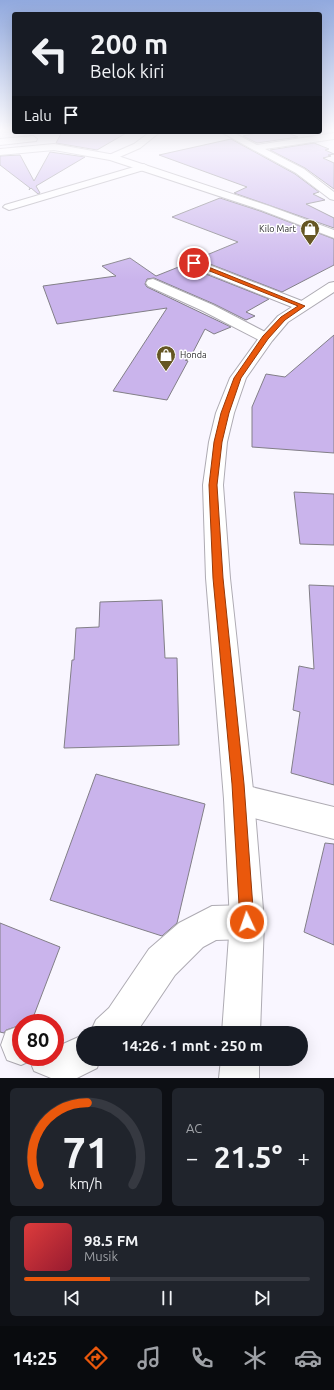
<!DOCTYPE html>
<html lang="id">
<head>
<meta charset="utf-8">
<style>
	:root { --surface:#171b24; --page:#20242c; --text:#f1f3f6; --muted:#9ea1a6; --line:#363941; --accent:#ea580c }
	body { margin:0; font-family:Ubuntu,sans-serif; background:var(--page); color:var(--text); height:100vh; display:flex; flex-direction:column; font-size:15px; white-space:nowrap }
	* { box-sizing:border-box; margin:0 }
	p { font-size:13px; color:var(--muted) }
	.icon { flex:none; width:22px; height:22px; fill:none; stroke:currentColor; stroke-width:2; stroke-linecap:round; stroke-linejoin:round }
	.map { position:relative; height:1078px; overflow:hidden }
	.sheet { display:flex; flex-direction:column; gap:10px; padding:10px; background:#0d0f14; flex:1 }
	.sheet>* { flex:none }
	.hud { position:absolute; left:12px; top:12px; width:310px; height:122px; border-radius:4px; box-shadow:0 4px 16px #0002; background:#171b24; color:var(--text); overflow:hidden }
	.speed { position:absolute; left:12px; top:1014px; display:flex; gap:8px; font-size:20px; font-weight:700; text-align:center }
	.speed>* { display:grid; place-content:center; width:52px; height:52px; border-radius:50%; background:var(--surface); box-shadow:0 4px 16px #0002; line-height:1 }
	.speed .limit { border:6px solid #d22; background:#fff; color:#111 }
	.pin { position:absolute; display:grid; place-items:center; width:34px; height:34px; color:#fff; margin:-17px; border:2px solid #fff; border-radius:50%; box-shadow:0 1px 4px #0007 }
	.me { position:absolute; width:44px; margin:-22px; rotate:357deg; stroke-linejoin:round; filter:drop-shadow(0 0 3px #0008) }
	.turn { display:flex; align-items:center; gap:14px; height:84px; padding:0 12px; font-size:18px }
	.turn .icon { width:52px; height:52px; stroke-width:2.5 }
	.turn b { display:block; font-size:28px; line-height:34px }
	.then { display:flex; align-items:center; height:38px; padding:0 12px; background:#0003; gap:8px; font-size:15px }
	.big { font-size:30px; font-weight:600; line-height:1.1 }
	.sheet .tile { flex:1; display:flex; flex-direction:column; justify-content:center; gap:6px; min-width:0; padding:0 14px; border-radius:6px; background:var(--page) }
	.sheet .dial { align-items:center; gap:0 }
	.dial svg { height:104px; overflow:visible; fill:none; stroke:var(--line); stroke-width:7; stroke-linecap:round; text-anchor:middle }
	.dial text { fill:var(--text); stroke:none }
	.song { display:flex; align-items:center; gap:12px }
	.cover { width:48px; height:48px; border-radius:6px; background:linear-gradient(135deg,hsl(0 70% 55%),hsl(350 70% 35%)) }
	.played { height:4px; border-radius:2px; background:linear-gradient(90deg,var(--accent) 30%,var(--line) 30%) }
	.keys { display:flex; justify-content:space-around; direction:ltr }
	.heat { display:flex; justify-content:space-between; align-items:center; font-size:22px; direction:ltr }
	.sheet .tiles { flex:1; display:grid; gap:10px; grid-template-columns:1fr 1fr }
	.tile:last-child { grid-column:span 2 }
	.trip { position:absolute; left:76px; top:1026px; width:232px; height:40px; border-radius:20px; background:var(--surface); box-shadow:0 4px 16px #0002; font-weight:600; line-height:40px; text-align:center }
	.tabs { display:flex; height:64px; justify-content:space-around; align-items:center; background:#090b0e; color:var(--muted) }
	.tabs .icon { width:28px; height:28px }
	.tabs .current { color:var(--accent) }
	.tabs b { font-size:18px; color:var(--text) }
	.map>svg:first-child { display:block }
	.building { fill:#cab4ec; stroke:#827f87 }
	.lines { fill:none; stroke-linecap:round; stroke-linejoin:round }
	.street-casing { stroke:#aeabb3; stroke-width:2 }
	.secondary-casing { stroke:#aeabb3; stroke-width:2 }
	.highway-casing { stroke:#aeabb3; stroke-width:2 }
	.street { fill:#fff; fill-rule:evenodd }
	.secondary { fill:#fff; fill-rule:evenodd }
	.highway { fill:#fff; fill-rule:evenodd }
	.route { fill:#ea580c; stroke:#983908 }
	.labels { text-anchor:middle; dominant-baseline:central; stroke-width:3; stroke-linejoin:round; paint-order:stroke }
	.far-poi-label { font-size:9px; fill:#29282b; stroke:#fff; text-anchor:end }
</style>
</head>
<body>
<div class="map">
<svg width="334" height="1078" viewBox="0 0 334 1078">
	<rect width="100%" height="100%" fill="#f9f6ff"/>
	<!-- building -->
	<g class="building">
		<path d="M62 132H128L97 150 56 143Z"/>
		<path d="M261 132H285L298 137 257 143 243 136Z"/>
		<path d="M231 139 295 174 319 192 313 194 325 200 306 204 334 218V228L234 193 247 187 159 155Z"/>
		<path d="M314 143 329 149 325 150 334 154 328 155 331 156 323 158 334 163V189L305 168 270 150Z"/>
		<path d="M50 152 85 157 36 186 40 193 38 194 31 188 29 190 30 188 0 165V156L20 155 34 181Z"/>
		<path d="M220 198 260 211 334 239V265L282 292 197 259 238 242 172 217Z"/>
		<path d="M130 258 156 276 186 264 188 267 269 299 246 312 255 316 246 320 214 304 154 278 147 279 145 284 147 287 231 327 214 334 205 329 190 358 185 360 188 361 167 400 113 391 167 308 57 324 43 286 116 276 102 266Z"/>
		<path d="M334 335V453L252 447V407L266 374 285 377Z"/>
		<path d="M294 492 334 494V545L300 544Z"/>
		<path d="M309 585 334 586V785L291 773 300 712 293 710 299 666 314 669Z"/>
		<path d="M162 600 165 658H177L179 745 64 748 72 660H74L76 628 99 627 100 602Z"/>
		<path d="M96 774 205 804 177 923 162 936 50 900Z"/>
		<path d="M325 843 334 844V945L304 932Z"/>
		<path d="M0 923 60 947 31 1023H21V1025L6 1030 4 1033 0 1032Z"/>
	</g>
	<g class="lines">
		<defs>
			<g id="street">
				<path d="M150 132H160L140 148 115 159 112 160 107 157 109 155 134 144Z"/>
				<path d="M221 132H232L257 145 334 133V139L265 149 304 169 334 192V200L330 199 296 173Z"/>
				<path d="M33 136 37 139 36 141 0 145V139Z"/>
				<path d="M144 164 149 167 147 169 13 209 9 210 3 207 5 205Z"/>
				<path d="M194 259 307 303 309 306 307 309 302 310 297 309 189 266 187 263 189 260Z"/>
				<path d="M153 279 213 305 271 335 274 338 271 341 266 343 261 341 203 311 148 286 146 283 148 280Z"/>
				<path d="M247 905 259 910 264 922 259 934 247 939 216 940 203 947 175 975 136 1033H90L96 1020 109 1008 149 949 179 923 212 906Z"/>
				<path d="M20 1026 21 1057H55V1040L63 1044 83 1035V1059H100L97 1068 77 1078H51L34 1071 30 1061 21 1065 7 1060 1 1045 6 1031Z"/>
			</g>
			<g id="secondary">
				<path d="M54 144 115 155 269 206 334 230V238L261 210 110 160 54 150 0 155V149Z"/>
				<path d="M239 784 334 807V839L239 814 228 810 224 799 228 788Z"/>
			</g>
			<g id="highway">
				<path d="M334 282V292L288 322 272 341 246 378 234 413 227 442 223 485 230 578 254 799 264 922 260 1033H222L230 922 224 799 206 578 203 485 209 442 216 413 230 378 261 335 278 316 329 283Z"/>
				<path d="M221 1059H259V1078H219Z"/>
			</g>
		</defs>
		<!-- street casing -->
		<use href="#street" class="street-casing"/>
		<!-- secondary casing -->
		<use href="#secondary" class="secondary-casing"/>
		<!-- highway casing -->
		<use href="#highway" class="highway-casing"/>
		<!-- street -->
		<use href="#street" class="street"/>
		<!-- secondary -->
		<use href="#secondary" class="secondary"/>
		<!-- highway -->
		<use href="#highway" class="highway"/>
	</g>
	<!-- sky -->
	<linearGradient id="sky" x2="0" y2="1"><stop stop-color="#91a9de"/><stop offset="0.46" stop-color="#fcfbff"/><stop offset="1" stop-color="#fcfbff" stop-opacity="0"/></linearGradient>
	<rect width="334" height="280" fill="url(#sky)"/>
	<!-- route -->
	<path class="route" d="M192 262H196L305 306 285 320 268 339 241 378 229 413 222 442 217 485 223 578 244 784 254 922 252 927 247 929 242 927 240 922 232 784 213 578 209 485 214 442 221 413 234 378 263 336 281 317 298 306 192 264Z"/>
	<!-- icons -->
	<defs>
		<symbol id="shop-pin" viewBox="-11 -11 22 30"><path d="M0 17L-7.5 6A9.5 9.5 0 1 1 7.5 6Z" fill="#655623" stroke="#fff"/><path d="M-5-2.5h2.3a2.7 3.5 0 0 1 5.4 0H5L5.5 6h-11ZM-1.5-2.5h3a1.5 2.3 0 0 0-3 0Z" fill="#fff"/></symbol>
	</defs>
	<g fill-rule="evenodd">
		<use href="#shop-pin" x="299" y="218" width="22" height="30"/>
		<use href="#shop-pin" x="155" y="344" width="22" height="30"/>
	</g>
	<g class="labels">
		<!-- far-poi labels -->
		<g class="far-poi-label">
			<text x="296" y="229">Kilo Mart</text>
			<text x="180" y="355" text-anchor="start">Honda</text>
		</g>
	</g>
</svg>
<div class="speed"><div class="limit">80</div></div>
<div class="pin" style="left:194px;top:263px;background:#d93025"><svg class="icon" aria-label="arrive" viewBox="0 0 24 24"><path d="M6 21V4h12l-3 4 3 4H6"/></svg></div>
<svg class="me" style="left:247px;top:922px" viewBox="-20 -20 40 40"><circle r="17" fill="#ea580c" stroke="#fff" stroke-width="3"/><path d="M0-11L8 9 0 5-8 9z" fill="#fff"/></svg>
<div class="trip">14:26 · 1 mnt · 250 m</div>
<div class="hud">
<div class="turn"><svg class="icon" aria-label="left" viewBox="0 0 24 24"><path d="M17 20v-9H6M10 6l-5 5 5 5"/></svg><div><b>200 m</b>Belok kiri</div></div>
<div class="then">Lalu<svg class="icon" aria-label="arrive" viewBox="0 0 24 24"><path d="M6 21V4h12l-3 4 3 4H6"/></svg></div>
</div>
</div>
<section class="sheet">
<div class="tiles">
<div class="tile dial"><svg viewBox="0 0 100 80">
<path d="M14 69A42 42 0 1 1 86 69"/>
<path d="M14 69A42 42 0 0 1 51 6" stroke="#ea580c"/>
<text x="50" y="56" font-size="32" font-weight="700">71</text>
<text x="50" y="72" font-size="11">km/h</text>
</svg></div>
<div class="tile"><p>AC</p>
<div class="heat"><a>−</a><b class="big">21.5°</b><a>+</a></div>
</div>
<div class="tile">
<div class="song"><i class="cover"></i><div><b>98.5 FM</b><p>Musik</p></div></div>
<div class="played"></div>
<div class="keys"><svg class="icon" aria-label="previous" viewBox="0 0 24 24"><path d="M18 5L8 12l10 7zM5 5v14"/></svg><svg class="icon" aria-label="pause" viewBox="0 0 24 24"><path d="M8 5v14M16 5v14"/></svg><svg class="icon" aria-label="next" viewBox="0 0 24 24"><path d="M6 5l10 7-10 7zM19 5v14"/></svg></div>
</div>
</div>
</section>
<nav class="tabs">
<b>14:25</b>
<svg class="icon current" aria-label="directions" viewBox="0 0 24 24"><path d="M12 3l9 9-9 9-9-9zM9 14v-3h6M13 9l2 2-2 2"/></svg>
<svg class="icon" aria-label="music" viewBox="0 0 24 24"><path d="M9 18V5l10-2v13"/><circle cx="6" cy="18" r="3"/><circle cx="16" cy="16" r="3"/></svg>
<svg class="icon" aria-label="phone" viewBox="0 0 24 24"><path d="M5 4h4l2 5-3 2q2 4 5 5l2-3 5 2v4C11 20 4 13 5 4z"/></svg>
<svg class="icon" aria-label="climate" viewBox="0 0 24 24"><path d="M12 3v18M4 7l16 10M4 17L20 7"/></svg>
<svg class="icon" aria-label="car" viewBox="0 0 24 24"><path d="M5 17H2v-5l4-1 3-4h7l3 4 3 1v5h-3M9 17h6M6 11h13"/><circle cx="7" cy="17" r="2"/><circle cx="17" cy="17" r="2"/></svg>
</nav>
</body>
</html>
